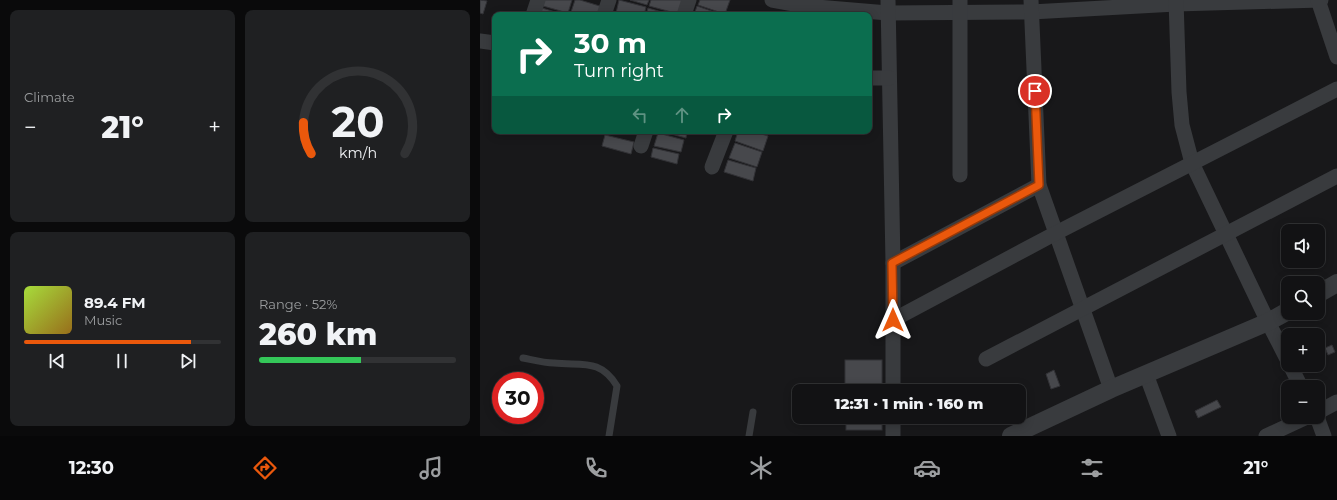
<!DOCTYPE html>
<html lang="en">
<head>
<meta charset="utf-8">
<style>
	:root { --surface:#121214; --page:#1f2022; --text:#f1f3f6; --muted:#9c9ea0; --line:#313234; --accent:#ea580c }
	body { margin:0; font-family:Montserrat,sans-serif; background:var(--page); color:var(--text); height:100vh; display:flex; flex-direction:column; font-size:15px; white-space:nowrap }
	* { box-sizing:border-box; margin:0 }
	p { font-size:13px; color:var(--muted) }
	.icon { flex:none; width:22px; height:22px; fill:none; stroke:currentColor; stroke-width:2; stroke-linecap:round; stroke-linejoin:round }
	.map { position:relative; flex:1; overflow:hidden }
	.sheet { display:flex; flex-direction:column; gap:10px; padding:10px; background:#0a0a0b; width:480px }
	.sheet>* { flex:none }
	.guide { position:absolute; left:12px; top:12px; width:380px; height:122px; border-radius:8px; box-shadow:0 2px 10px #0003,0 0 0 1px var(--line); background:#0b6e4f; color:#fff; overflow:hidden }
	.buttons { position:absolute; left:801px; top:224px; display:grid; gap:8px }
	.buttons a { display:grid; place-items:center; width:44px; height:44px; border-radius:8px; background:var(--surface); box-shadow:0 2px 10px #0003,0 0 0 1px var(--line); font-size:20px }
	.speed { position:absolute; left:12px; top:372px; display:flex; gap:8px; font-size:20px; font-weight:700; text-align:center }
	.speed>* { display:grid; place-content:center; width:52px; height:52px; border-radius:50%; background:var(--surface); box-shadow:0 2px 10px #0003,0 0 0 1px var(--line); line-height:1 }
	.speed .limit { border:6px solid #d22; background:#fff; color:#111 }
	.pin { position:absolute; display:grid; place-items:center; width:34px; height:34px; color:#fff; margin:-17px; border:2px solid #fff; border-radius:50%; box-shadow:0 1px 4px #0007 }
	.me { position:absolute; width:44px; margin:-22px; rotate:0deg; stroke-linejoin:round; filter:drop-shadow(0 0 3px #0008) }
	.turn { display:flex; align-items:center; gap:14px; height:84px; padding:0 16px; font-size:18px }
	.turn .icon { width:52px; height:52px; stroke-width:2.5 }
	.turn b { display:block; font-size:28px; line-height:34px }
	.lanes { display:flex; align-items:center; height:38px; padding:0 16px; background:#0003; justify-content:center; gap:20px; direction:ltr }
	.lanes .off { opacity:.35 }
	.big { font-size:30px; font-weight:800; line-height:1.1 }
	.sheet .widget { flex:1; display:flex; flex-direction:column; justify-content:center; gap:6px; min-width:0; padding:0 14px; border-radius:8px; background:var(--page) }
	.sheet .dial { align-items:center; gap:0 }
	.dial svg { height:104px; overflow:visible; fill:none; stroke:var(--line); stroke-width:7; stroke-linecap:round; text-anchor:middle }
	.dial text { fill:var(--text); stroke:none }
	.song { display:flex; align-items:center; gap:12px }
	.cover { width:48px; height:48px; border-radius:6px; background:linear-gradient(135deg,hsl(80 70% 55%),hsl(40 70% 35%)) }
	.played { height:4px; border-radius:2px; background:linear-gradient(90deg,var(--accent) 85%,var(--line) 85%) }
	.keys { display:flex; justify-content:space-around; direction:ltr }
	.heat { display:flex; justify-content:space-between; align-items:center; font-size:22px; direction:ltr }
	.charge { height:6px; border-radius:3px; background:linear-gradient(90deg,#34c759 52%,var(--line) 0) }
	.sheet .tiles { flex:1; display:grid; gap:10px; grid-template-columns:repeat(2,1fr) }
	.trip { position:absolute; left:312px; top:384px; width:234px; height:40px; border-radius:8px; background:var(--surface); box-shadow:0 2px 10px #0003,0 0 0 1px var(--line); font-weight:800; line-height:40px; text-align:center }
	.menu { display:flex; height:64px; justify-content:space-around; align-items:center; background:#070708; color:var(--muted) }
	.menu .icon { width:28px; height:28px }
	.menu .selected { color:var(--accent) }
	.menu b { font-size:18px; color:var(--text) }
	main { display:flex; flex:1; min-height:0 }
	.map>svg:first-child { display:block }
	.building { fill:#47484c; stroke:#323236 }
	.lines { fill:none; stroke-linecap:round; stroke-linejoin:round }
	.service { stroke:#393b3e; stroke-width:7 }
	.minor { stroke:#393b3e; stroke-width:15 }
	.tertiary { stroke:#393b3e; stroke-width:18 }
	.route-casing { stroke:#983908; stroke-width:10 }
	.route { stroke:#ea580c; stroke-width:7 }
</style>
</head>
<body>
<main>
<section class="sheet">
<div class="tiles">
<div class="widget"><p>Climate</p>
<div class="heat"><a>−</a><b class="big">21°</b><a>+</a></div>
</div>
<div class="widget dial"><svg viewBox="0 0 100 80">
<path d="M14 69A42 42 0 1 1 86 69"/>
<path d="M14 69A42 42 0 0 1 8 45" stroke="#ea580c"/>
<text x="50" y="56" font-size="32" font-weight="700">20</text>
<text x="50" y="72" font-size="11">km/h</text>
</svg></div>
<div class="widget">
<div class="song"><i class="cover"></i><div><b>89.4 FM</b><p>Music</p></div></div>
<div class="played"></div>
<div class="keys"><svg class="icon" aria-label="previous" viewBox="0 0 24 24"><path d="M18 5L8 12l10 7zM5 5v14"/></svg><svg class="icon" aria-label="pause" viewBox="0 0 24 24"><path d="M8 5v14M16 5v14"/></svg><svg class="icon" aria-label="next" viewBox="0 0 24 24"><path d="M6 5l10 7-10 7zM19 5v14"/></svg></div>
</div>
<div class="widget"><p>Range · 52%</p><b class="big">260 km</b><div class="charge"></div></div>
</div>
</section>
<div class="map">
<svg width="857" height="436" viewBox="0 0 857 436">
	<rect width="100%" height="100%" fill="#18181a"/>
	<!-- building -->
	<g class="building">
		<path d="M0 0 7 1 3 14 0 13Z"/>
		<path d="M64 0H92L88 13 63 6Z"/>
		<path d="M95 0H100L123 7 121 15H90Z"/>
		<path d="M139 0 166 7 164 15H143L136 13Z"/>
		<path d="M150 0H169L167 5Z"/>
		<path d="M171 0H203L199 14 169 6Z"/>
		<path d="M220 0H250L245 14 218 5Z"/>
		<path d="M217 6 243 15H214Z"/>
		<path d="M62 8 85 15H60Z"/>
		<path d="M168 8 192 15H166Z"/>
		<path d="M180 131H207L206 138Z"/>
		<path d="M258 131H272L288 136 283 151 255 141Z"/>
		<path d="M178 133 204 140 201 152 174 146Z"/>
		<path d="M125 135 154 142 151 154 122 146Z"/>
		<path d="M255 143 282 152 277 167 249 158Z"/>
		<path d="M173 148 199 154 197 164 171 157Z"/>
		<path d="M248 160 276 168 273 181 244 172Z"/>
		<path d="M852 345 855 352 848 355 845 348Z"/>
		<rect x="365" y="360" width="37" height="31"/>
		<path d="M574 370 580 386 571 389 566 374Z"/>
		<path d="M737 400 741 407 718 418 715 411Z"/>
		<rect x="366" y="417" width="36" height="13"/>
	</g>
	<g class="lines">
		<!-- service -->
		<g class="service">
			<path d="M43 358C53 360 64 363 74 363 102 366 120 358 137 386L129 436"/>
			<path d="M269 436 273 412"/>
		</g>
		<!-- minor -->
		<g class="minor">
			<path d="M292 0 325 6 408 13 551 12 696 4 841 0"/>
			<path d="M408 0 413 263V391"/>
			<path d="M480 0V175"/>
			<path d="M551 0 559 185 631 389"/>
			<path d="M696 0 699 92 702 125 712 163 788 322 808 361"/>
			<path d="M838 0 857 57"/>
			<path d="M53 15 58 0"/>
			<path d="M124 15 129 0"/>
			<path d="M204 15 209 0"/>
			<path d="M0 41 15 43"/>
			<path d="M389 78H409"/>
			<path d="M161 146 166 131"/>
			<path d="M232 167 246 131"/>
			<path d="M413 263 559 185"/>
			<path d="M413 320 576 233 857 89"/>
			<path d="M506 359 857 176"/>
			<path d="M810 365 821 387"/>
			<path d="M666 374 689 436"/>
			<path d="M838 412 857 402"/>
			<path d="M413 417V436"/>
			<path d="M837 417 844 436"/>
			<path d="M786 436 827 417"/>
		</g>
		<!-- tertiary -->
		<g class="tertiary">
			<path d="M838 294 857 283"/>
			<path d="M531 436 631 389 788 322 808 311"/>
		</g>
	</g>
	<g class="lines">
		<defs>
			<path id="route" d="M413 320 412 263 559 185 555 91"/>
		</defs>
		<!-- route casing -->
		<use href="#route" class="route-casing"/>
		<!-- route -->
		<use href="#route" class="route"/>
	</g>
</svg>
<div class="buttons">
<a><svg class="icon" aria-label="sound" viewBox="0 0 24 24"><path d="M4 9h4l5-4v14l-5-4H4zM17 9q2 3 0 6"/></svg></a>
<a><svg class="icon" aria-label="search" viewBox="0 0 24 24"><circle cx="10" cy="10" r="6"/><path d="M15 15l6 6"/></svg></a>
<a>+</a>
<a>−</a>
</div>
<div class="speed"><div class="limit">30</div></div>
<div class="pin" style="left:555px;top:91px;background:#d93025"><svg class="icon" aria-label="arrive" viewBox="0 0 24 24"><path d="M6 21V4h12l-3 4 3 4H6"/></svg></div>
<svg class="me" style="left:413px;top:320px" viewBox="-20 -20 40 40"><path d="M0-17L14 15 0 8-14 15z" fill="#ea580c" stroke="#fff" stroke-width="4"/></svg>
<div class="trip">12:31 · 1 min · 160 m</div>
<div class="guide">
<div class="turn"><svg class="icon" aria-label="right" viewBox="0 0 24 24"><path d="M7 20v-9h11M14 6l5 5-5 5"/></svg><div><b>30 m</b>Turn right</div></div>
<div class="lanes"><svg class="icon off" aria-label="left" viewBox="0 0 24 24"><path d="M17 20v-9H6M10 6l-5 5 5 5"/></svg><svg class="icon off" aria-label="ahead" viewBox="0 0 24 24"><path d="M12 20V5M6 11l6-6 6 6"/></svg><svg class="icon" aria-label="right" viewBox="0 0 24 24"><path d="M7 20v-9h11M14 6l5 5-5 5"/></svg></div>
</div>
</div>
</main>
<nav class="menu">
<b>12:30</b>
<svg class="icon selected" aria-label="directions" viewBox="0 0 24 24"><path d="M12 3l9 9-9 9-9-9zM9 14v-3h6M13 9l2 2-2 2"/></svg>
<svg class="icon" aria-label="music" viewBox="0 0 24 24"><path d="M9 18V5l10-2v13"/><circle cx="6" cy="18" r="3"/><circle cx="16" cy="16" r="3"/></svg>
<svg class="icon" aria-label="phone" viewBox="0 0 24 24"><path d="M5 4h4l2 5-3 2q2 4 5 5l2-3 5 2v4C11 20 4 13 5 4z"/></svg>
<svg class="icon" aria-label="climate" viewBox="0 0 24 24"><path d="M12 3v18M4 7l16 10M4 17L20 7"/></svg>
<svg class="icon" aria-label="car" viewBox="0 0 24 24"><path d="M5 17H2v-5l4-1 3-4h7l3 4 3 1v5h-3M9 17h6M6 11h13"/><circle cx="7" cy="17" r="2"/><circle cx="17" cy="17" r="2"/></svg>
<svg class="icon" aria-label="filters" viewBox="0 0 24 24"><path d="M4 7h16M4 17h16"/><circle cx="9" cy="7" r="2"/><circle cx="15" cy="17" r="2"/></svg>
<b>21°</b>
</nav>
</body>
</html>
